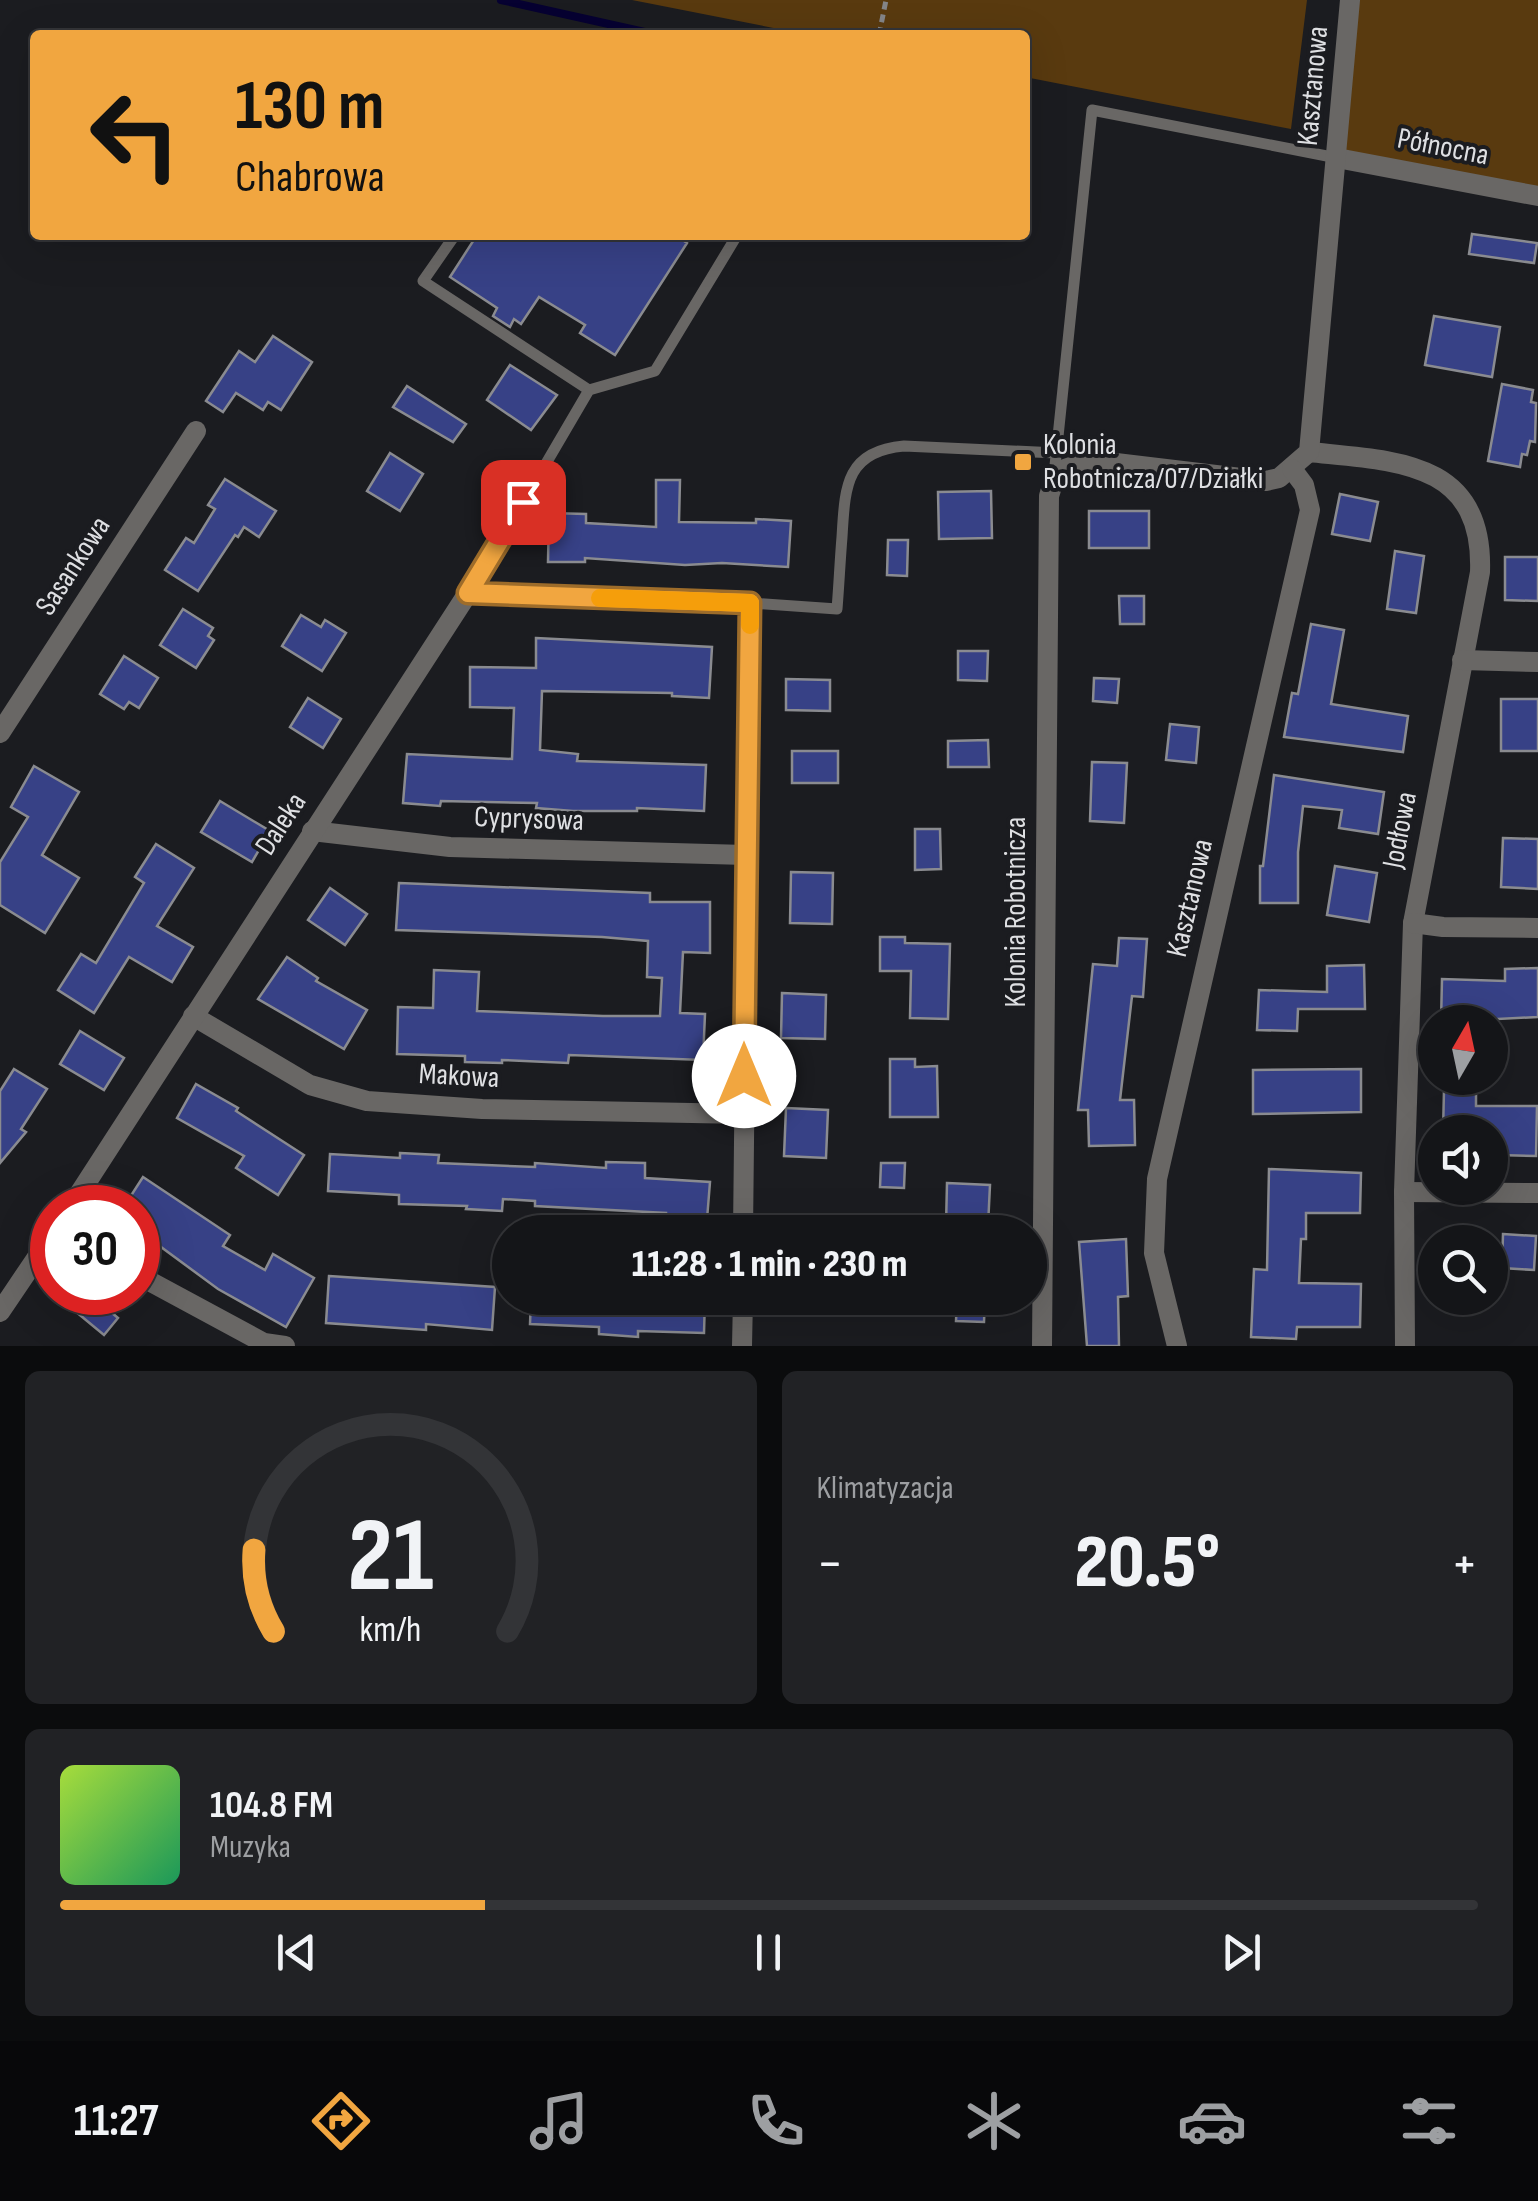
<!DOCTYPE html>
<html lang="pl">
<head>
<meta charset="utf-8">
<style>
	:root { --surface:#141518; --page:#212225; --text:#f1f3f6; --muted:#9d9fa2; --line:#333437; --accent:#f1a640 }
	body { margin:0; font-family:"Sofia Sans Condensed",sans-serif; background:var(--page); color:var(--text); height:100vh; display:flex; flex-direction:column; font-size:38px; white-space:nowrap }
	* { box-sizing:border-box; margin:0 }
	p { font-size:32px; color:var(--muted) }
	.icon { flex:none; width:55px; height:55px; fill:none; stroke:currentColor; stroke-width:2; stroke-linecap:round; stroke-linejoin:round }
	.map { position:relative; height:1346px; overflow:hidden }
	.drawer { display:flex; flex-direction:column; gap:25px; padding:25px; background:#0b0c0d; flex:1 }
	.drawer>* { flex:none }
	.guide { position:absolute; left:30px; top:30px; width:1000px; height:210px; border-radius:10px; box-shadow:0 10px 40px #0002,0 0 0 2px var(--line); background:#f1a640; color:#111; overflow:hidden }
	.needle { width:65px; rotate:9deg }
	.tools { position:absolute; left:1418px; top:1005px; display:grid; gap:20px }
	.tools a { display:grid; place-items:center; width:90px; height:90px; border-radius:50%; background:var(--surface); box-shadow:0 10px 40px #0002,0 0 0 2px var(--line); font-size:50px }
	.speed { position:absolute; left:30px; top:1185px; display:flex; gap:20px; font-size:50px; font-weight:700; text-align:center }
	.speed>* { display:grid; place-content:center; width:130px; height:130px; border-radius:50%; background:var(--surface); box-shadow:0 10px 40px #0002,0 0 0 2px var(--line); line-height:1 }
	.speed .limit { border:15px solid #d22; background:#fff; color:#111 }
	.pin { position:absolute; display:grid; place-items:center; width:85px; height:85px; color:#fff; margin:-42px; border-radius:20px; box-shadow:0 5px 15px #0006 }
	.me { position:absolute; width:110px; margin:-55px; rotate:0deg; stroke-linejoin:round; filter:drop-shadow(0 0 8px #0008) }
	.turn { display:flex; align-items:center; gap:35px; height:210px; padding:0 40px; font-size:45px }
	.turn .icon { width:130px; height:130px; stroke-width:2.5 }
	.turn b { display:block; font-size:70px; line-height:85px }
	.big { font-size:75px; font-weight:800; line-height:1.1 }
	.drawer .tile { flex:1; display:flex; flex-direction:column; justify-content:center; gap:15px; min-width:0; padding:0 35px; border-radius:15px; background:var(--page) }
	.drawer .dial { align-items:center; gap:0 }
	.dial svg { height:260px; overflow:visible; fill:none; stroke:var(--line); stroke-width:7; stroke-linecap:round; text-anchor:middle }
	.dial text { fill:var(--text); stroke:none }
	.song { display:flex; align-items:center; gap:30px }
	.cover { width:120px; height:120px; border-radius:15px; background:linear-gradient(135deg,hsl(80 70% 55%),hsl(150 70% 35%)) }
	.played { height:10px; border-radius:5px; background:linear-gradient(90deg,var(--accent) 30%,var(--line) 30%) }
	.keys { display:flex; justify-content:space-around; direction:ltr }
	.heat { display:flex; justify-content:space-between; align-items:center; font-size:55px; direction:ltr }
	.drawer .tiles { flex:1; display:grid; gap:25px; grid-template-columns:1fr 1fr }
	.tile:last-child { grid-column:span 2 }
	.trip { position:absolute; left:492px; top:1215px; width:555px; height:100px; border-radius:50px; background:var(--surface); box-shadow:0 10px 40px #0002,0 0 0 2px var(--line); font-weight:800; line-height:100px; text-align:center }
	.dock { display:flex; height:160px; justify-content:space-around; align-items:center; background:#08080a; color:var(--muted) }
	.dock .icon { width:70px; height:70px }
	.dock .selected { color:var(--accent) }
	.dock b { font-size:45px; color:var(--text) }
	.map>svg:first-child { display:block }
	.green { fill:#593a0f }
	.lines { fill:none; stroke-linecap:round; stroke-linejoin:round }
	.stream { stroke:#060131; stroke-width:8 }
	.building { fill:#374186; stroke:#8a8b90; stroke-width:2.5 }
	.path { stroke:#848588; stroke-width:5; stroke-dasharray:8 5; stroke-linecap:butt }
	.service { stroke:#696765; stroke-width:11 }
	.minor { stroke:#696765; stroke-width:20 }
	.route-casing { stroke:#9d6c2a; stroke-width:25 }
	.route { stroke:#f1a640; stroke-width:18 }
	.slow { stroke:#f59e0b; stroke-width:18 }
	.poi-dot { fill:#f1a640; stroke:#1b1c20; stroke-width:4 }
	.labels { text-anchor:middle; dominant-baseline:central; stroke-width:8; stroke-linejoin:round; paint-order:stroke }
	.street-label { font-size:30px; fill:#dedfe2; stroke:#1b1c20 }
	.poi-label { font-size:30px; fill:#dedfe2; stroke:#1b1c20; text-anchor:start }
</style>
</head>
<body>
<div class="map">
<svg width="1538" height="1346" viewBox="0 0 1538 1346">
	<rect width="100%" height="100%" fill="#1b1c20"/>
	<!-- green -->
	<g class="green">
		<path d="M632 0H1307L1291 129 1025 77V35H809Z"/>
		<path d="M1345 0H1538V196L1337 158Z"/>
	</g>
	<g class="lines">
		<!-- stream -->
		<path class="stream" d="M501 0 658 35"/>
	</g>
	<!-- building -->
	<g class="building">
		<path d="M1472 234 1537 243 1534 263 1469 254Z"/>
		<path d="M477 235H675L687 243 615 355 580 333 585 325 539 297 521 324 514 319 510 327 493 316 497 308 450 277Z"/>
		<path d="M1434 316 1500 327 1492 377 1425 365Z"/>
		<path d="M273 336 312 362 281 410 268 402 263 410 236 393 223 412 206 401 239 351 255 362Z"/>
		<path d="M510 365 557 395 531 430 487 400Z"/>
		<path d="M1502 384 1533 390 1531 402 1536 403 1535 442 1530 441 1527 455 1522 454 1520 467 1488 461Z"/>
		<path d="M407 386 466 424 453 442 393 407Z"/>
		<path d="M390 453 423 474 400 511 367 491Z"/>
		<path d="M225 479 276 511 259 537 244 527 238 537 235 535 198 591 165 570 186 538 194 543 215 509 208 505Z"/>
		<path d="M656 480H680L679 522 756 523V519L791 521 788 567 722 563 685 565 585 558V562H548L549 513 586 514V523L656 527Z"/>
		<path d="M991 491 992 538 939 539 938 492Z"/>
		<path d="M1340 494 1378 502 1370 541 1332 534Z"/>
		<rect x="1089" y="511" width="60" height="37"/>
		<path d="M888 540H908L907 576 887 575Z"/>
		<path d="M1395 551 1424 556 1416 613 1387 609Z"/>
		<path d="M1505 557H1538V601L1505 600Z"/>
		<path d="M1119 596H1144V624H1120Z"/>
		<path d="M183 609 213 628 208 636 214 640 196 668 160 645Z"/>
		<path d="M301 615 321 627 325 620 346 633 322 671 282 646Z"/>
		<path d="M1311 624 1344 630 1331 704 1408 716 1403 752 1284 737 1292 693 1298 694Z"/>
		<path d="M536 638 712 647 709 698 672 696V693L542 691 540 750 578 754 577 761 706 765 704 811 637 808V811H573L536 808 537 803 441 801 440 806 403 803 407 754 512 759 514 708 470 707V667L536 668Z"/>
		<path d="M958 651H988L987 681 958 680Z"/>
		<path d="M124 656 158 678 139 708 129 702 124 709 100 694Z"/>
		<path d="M1094 678 1119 679 1117 703 1093 701Z"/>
		<path d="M786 679 830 680V711L786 710Z"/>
		<path d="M308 698 341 719 323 748 290 727Z"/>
		<rect x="1501" y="699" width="37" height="52"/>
		<path d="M1170 724 1199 727 1196 763 1166 760Z"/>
		<path d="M988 740 989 767H948V741Z"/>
		<rect x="792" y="751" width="46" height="32"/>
		<path d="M1092 762 1127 763 1124 823 1090 821Z"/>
		<path d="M34 766 79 792 42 855 79 878 45 933 0 905V862L28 817 11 807Z"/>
		<path d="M1274 775 1384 792 1378 834 1339 828 1342 810 1303 806 1298 852V903H1260V866H1263Z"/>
		<path d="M220 801 270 831 252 862 201 832Z"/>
		<path d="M915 829H940L941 869 915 870Z"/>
		<path d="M1503 838 1538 839V889L1501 887Z"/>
		<path d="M156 844 194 868 157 926 193 947 172 982 129 957 94 1013 58 990 81 954 96 963 144 883 135 877Z"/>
		<path d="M1335 866 1377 873 1369 922 1327 915Z"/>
		<path d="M791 872 833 873 832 924 790 923Z"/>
		<path d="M399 883 650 893V902H710V953L683 952 680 1013 705 1014 703 1060 569 1055 568 1063 502 1060V1063L465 1062V1056L397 1054 398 1007 433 1008 434 970 479 972 477 1011 603 1016H660L662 978 647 977 648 941 602 937 396 930Z"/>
		<path d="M330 888 367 914 345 945 308 920Z"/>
		<path d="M880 937H905V943L950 944 948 1019 910 1018 911 971H880Z"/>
		<path d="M1119 938 1147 939 1143 997 1132 996 1120 1100H1134L1135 1145 1089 1146 1088 1110H1078L1093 964 1117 966Z"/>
		<path d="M287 957 318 978 316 981 367 1010 344 1049 258 999Z"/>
		<path d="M1364 965 1365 1009H1298L1297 1031 1257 1030 1259 990 1327 992V966Z"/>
		<path d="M1538 968V1017L1441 1022 1442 979 1505 981V969Z"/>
		<path d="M782 993 826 995 825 1039 781 1038Z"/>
		<path d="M80 1031 124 1058 104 1090 60 1064Z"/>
		<path d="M890 1059H915V1067L937 1066 938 1117H890Z"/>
		<path d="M14 1069 47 1089 21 1129 26 1132 0 1163V1091Z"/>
		<path d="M1361 1069V1112L1253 1114V1070Z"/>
		<path d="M196 1084 238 1108 236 1111 304 1155 278 1195 236 1168 244 1156 177 1118Z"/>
		<path d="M1444 1090 1476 1091V1106H1537L1536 1156 1498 1155V1132H1443Z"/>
		<path d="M786 1108 828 1110 826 1158 784 1156Z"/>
		<path d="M400 1153 439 1155 438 1163 535 1167V1163L606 1168V1162L645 1163V1178L710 1182 706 1232 665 1230 666 1213 535 1206V1201L503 1199 502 1211 466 1209 467 1206 399 1204V1195L328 1191 330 1154 400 1158Z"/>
		<path d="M881 1163H905L904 1188 880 1187Z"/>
		<path d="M1269 1169 1361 1173 1360 1213H1306V1239H1301L1299 1283 1361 1284 1360 1327H1297L1296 1339 1251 1337 1254 1269 1267 1270Z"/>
		<path d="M143 1177 230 1235 223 1246 265 1270 273 1254 314 1278 286 1327 218 1289 138 1230V1208H123Z"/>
		<path d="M947 1183 990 1185 988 1226 946 1225Z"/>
		<path d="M1503 1234 1536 1236 1534 1270 1502 1268Z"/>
		<path d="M1126 1239 1128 1296 1118 1297 1119 1346H1087L1079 1242Z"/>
		<path d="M329 1276 495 1287 492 1330 426 1324V1330L326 1323Z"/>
		<path d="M81 1292H87L118 1318 104 1335 69 1306Z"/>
		<path d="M531 1298H705L704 1333 638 1331V1337L599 1334V1327L530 1324Z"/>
		<path d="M957 1298H985L984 1322 956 1321Z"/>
	</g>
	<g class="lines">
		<!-- path -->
		<path class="path" d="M879 35 886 0"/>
		<!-- service -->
		<g class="service">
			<path d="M455 235 423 281 589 390"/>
			<path d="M541 472 589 390 655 371 736 237"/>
			<path d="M1054 475 1092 110 1337 158"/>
			<path d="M750 603 837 609C839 585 840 561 842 537 845 488 845 451 904 446L1057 453"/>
		</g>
		<!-- minor -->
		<g class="minor">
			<path d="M1337 158 1538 196"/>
			<path d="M1309 452C1395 461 1484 460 1480 572L1413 923 1404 1192 1405 1346"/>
			<path d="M468 593 750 603 743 1232"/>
			<path d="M1462 660 1538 662"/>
			<path d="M0 733 196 431"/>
			<path d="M312 831 450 847 746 855"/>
			<path d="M1413 923 1443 927 1538 928"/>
			<path d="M193 1016 310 1085 367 1101 482 1109 744 1114"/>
			<path d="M1404 1192 1538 1193"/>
			<path d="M70 1208 468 593 541 472"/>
			<path d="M138 1275 264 1343 285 1346"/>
			<path d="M0 1312 52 1235"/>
			<path d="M742 1346 743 1298"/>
			<path d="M1042 1346 1049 496 1054 480 1062 470 1091 460 1266 481 1279 478 1309 452 1350 0"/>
			<path d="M1177 1346 1154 1253 1157 1179 1310 510 1304 485 1292 469"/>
		</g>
	</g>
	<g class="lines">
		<defs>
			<path id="route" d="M523 502 468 593 750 603 744 1076"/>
		</defs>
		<!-- route casing -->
		<use href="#route" class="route-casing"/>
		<!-- route -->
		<use href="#route" class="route"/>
		<!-- slow -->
		<path class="slow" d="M600 598 750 603V625"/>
	</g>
	<!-- markers -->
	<rect class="poi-dot" x="1013" y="452" width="20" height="20" rx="5"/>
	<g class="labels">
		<!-- street labels -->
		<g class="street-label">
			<text transform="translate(1313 86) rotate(-85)">Kasztanowa</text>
			<text transform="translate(1443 147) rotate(11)">Północna</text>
			<text transform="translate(73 566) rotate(-57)">Sasankowa</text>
			<text transform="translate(529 819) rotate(2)">Cyprysowa</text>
			<text transform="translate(281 824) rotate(-57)">Daleka</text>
			<text transform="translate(1400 830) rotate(-79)">Jodłowa</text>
			<text transform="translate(1190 898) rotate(-77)">Kasztanowa</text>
			<text transform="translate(1016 912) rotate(-90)">Kolonia Robotnicza</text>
			<text transform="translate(459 1076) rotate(3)">Makowa</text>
		</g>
		<!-- poi labels -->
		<g class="poi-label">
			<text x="1043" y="445">Kolonia<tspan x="1043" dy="34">Robotnicza/07/Działki</tspan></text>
		</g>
	</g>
</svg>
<div class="tools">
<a><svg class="needle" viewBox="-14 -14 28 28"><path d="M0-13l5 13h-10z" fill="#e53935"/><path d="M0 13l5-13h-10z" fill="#9d9fa2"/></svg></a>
<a><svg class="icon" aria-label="sound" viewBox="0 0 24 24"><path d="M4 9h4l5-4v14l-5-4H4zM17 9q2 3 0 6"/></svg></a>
<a><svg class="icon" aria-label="search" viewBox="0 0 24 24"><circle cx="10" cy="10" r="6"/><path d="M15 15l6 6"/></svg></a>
</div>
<div class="speed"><div class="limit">30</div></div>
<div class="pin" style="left:523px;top:502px;background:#d93025"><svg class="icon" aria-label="arrive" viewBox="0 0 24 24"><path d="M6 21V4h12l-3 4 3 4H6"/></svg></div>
<svg class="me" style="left:744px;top:1076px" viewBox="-20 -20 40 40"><circle r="19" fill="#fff"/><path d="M0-13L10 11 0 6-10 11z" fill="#f1a640"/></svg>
<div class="trip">11:28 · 1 min · 230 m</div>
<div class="guide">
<div class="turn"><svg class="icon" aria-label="left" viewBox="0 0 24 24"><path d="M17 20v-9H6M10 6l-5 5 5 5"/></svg><div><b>130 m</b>Chabrowa</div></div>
</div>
</div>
<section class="drawer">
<div class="tiles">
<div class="tile dial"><svg viewBox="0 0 100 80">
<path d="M14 69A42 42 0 1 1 86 69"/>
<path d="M14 69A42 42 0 0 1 8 44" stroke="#f1a640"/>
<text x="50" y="56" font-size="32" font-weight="700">21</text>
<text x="50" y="72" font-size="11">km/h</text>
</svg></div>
<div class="tile"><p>Klimatyzacja</p>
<div class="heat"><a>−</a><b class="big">20.5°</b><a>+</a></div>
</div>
<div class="tile">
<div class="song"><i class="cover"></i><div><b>104.8 FM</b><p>Muzyka</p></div></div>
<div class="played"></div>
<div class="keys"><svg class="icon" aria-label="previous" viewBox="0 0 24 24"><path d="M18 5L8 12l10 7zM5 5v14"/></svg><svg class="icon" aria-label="pause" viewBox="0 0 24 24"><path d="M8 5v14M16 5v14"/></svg><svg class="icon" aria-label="next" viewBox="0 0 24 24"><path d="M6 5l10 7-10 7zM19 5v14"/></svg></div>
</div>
</div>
</section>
<nav class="dock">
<b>11:27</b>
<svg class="icon selected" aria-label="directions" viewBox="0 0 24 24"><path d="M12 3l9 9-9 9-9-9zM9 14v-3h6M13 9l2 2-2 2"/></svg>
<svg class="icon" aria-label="music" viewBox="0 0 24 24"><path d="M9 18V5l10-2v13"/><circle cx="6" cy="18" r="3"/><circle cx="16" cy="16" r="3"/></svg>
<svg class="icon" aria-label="phone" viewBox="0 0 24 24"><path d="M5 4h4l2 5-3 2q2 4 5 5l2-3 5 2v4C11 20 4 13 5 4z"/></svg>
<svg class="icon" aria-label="climate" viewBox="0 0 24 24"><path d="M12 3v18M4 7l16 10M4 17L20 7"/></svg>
<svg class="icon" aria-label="car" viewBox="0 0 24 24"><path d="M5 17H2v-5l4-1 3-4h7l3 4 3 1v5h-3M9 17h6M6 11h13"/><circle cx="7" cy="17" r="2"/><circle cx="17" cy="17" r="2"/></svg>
<svg class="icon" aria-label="filters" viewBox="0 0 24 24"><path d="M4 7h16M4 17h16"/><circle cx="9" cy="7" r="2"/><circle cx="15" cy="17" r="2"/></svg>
</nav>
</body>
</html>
